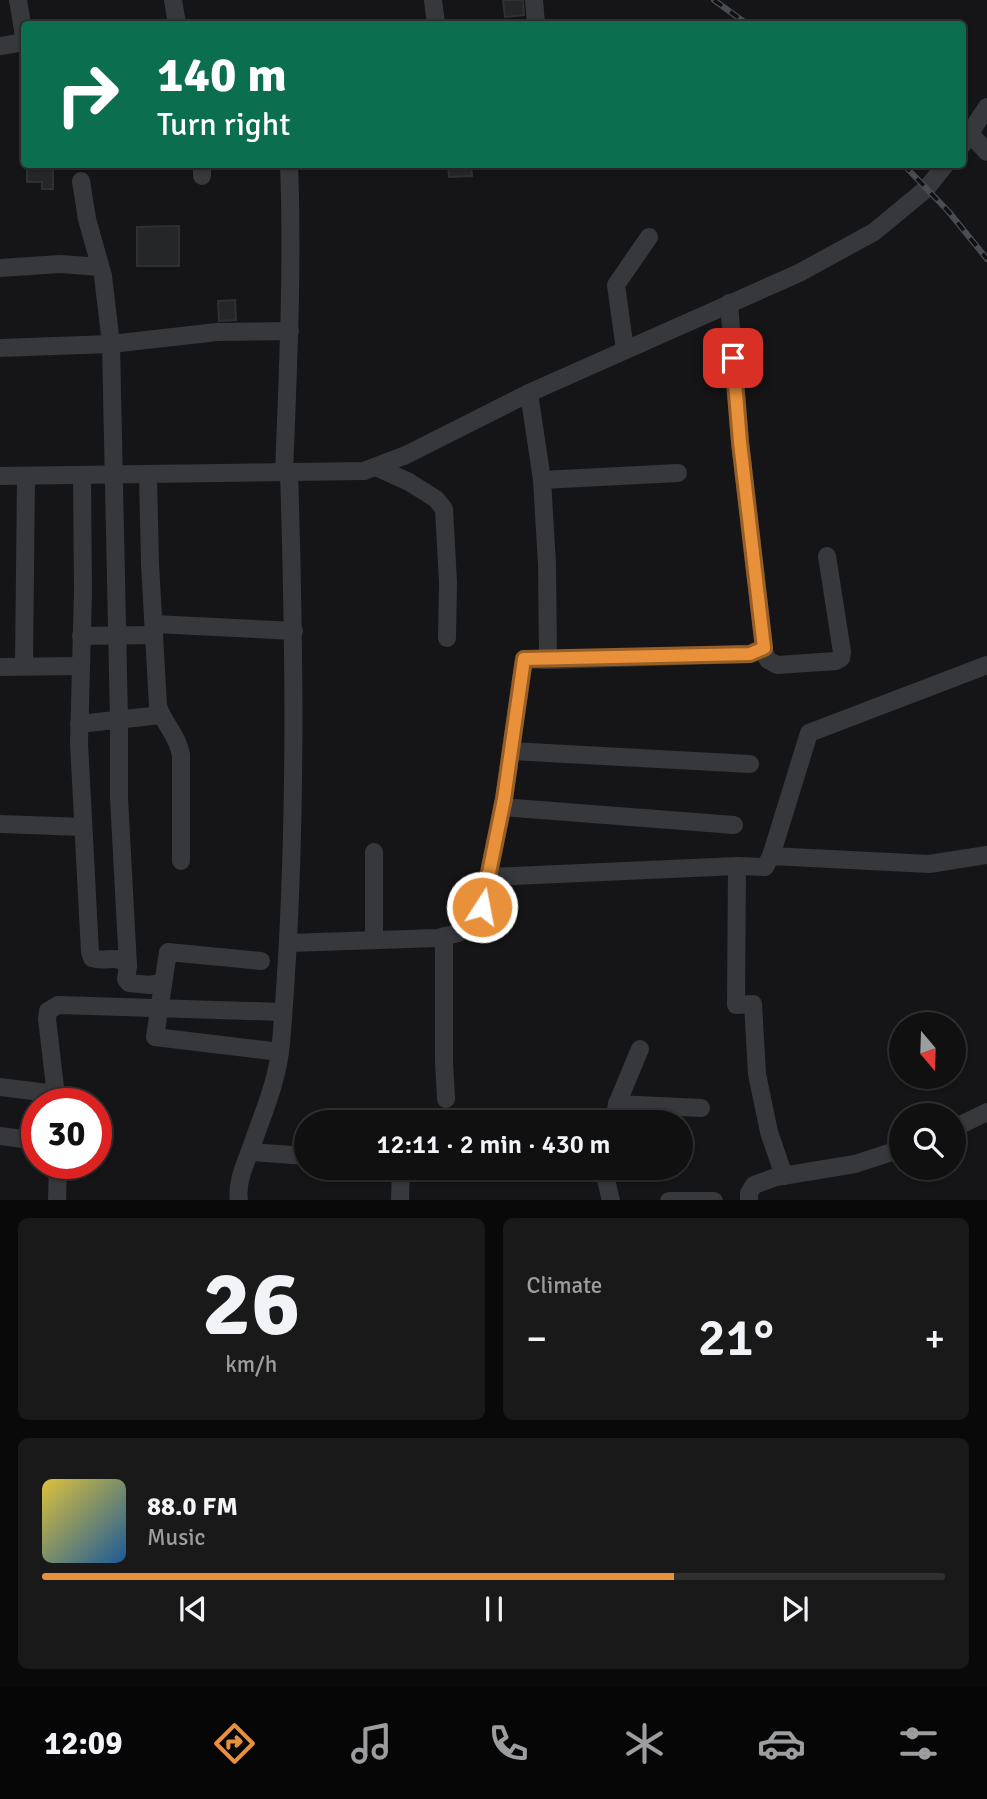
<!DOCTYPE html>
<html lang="en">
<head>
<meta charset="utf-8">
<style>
	:root { --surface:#101011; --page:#19191a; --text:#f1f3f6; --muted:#9c9d9f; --line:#303031; --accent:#e9903b }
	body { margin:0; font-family:Signika,sans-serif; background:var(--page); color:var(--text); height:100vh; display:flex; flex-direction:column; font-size:26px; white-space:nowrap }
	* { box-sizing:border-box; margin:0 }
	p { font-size:23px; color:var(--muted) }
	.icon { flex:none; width:38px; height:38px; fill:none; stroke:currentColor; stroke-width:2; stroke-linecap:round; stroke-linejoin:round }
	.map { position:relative; height:1200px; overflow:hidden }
	.sheet { display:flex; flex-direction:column; gap:18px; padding:18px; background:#090909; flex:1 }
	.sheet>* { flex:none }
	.banner { position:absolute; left:21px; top:21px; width:945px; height:147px; border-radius:7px; box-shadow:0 2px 5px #0004,0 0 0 2px var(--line); background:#0b6e4f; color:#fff; overflow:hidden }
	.needle { width:46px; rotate:161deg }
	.controls { position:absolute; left:889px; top:1012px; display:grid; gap:14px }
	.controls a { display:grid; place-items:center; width:77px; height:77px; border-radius:50%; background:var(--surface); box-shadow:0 2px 5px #0004,0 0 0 2px var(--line); font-size:35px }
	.speed { position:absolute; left:21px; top:1088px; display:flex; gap:14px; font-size:35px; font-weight:700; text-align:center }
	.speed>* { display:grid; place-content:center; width:91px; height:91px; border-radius:50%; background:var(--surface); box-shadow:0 2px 5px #0004,0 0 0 2px var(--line); line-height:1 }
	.speed .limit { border:10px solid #d22; background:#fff; color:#111 }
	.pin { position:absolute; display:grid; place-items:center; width:60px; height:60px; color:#fff; margin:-30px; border-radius:14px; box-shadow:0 4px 10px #0006 }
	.me { position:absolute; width:77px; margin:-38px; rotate:11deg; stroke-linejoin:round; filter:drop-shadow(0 0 5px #0008) }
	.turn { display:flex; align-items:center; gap:24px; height:147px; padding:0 21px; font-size:32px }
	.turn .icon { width:91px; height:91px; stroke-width:2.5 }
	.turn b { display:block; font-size:49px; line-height:60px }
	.big { font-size:52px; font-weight:600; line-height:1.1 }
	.sheet .tile { flex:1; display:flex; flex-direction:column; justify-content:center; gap:10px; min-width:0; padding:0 24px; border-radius:10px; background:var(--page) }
	.sheet .dial { align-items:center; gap:0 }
	.dial b { font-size:91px; line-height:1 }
	.song { display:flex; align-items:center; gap:21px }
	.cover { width:84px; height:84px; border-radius:10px; background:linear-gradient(135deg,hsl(50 70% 55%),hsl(210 70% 35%)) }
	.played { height:7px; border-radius:4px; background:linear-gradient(90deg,var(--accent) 70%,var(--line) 70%) }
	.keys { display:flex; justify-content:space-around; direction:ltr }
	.heat { display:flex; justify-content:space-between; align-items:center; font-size:38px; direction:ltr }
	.sheet .tiles { flex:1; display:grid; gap:18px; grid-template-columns:1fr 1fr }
	.tile:last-child { grid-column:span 2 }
	.trip { position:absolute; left:294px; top:1110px; width:399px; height:70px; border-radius:35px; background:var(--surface); box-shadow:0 2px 5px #0004,0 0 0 2px var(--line); font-weight:600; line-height:70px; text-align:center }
	.tab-bar { display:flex; height:112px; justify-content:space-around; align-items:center; background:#060607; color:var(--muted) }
	.tab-bar .icon { width:49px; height:49px }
	.tab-bar .selected { color:var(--accent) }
	.tab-bar b { font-size:32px; color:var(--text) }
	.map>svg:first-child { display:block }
	.building { fill:#252628; stroke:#2f3033; stroke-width:2 }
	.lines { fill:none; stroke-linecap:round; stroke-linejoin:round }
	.minor { stroke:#36383c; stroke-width:18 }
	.rail-casing { stroke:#494c51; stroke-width:6 }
	.rail { stroke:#101012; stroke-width:3.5; stroke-dasharray:10; stroke-linecap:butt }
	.route-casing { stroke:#975e26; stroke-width:18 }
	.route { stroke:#e9903b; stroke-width:12 }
</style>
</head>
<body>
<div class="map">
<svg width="987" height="1201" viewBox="0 0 987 1201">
	<rect width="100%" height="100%" fill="#151517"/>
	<!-- building -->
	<g class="building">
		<path d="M503 0H523L524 15 505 17Z"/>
		<path d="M27 164H53V189H42V182H27Z"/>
		<path d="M448 164H471L472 176 449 177Z"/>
		<path d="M179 226V266H137V227Z"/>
		<path d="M235 300 236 320 219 321 218 301Z"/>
	</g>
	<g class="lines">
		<!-- minor -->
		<g class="minor">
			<path d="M18 0 24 36"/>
			<path d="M173 0 177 24"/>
			<path d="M433 0 436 24"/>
			<path d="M534 0 536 24"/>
			<path d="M0 46 24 42"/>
			<path d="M971 135 987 152"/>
			<path d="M962 145 987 107"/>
			<path d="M202 164V176"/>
			<path d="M81 181 87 219 103 276 111 344 119 720V798L128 966"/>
			<path d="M0 268 60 264 100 267"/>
			<path d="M0 348 111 344 217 332 290 331"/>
			<path d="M625 350 616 285 649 237"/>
			<path d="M376 467 409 482 436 499 444 509 448 582 447 638"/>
			<path d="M284 473C288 370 293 267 289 164"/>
			<path d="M82 475 83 591 79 743 90 952 92 958C106 963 117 953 128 966L126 979 129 983 150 985 163 982"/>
			<path d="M0 476 364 471 406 455 529 393 799 273 874 232 926 189 946 164"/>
			<path d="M148 476 150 564 158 706C164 724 178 736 181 755V861"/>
			<path d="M542 480 678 473"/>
			<path d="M154 624 294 631"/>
			<path d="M81 636 154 635"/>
			<path d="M763 650 768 660 777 665 836 661 841 658 842 652 827 556"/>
			<path d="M548 660 750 654 764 648 740 442 729 303"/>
			<path d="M24 666 26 476"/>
			<path d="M0 667 80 666"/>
			<path d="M79 724 161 715"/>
			<path d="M511 751 750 764"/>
			<path d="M502 807 734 825"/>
			<path d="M0 824 83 827"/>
			<path d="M374 852V940"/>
			<path d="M771 856 809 733 987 665"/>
			<path d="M737 866 736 1005 753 1004 757 1074 769 1132 784 1176"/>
			<path d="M489 877 737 866 765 867 771 856 929 864 987 855"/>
			<path d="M444 936V1061L446 1099"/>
			<path d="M289 943 438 938 458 933 482 907 504 799 524 659 548 660 547 564 542 480 529 393"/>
			<path d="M261 961 168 952 155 1037 280 1052"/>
			<path d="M0 1087 56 1094"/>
			<path d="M57 1104 47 1019 48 1011 58 1005 283 1012"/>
			<path d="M617 1104 701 1108"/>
			<path d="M614 1122 617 1104 640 1049"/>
			<path d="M954 1128 987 1112"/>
			<path d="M0 1136 23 1139 37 1144"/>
			<path d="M250 1152 306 1156"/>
			<path d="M606 1167 605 1175 611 1201"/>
			<path d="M57 1201 58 1164"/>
			<path d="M239 1201C236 1181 246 1163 252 1145 264 1111 278 1079 281 1043 297 853 295 663 289 472"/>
			<path d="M400 1201 401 1167"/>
			<path d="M669 1201H714"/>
			<path d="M749 1201V1193L754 1185 776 1177 855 1164 901 1149"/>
		</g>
		<defs>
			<g id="rail">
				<path d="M714 0 747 24"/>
				<path d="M903 164 949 212 987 259"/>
			</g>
		</defs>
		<!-- rail casing -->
		<use href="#rail" class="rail-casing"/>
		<!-- rail -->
		<use href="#rail" class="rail"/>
	</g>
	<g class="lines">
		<defs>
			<path id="route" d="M482 907 504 799 524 659 750 654 764 648 740 442 733 358"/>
		</defs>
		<!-- route casing -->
		<use href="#route" class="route-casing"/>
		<!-- route -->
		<use href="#route" class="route"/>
	</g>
</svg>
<div class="controls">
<a><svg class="needle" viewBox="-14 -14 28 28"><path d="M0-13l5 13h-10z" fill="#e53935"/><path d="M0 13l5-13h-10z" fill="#9c9d9f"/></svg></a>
<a><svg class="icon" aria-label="search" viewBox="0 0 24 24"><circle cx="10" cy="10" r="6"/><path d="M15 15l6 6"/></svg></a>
</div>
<div class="speed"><div class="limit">30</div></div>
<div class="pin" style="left:733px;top:358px;background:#d93025"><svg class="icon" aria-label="arrive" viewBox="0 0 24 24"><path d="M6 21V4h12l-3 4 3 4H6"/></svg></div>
<svg class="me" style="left:482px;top:907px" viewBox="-20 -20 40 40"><circle r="17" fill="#e9903b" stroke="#fff" stroke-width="3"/><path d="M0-11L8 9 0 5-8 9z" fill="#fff"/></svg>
<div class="trip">12:11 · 2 min · 430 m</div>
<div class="banner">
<div class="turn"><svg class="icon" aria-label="right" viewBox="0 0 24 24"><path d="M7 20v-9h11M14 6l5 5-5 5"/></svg><div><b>140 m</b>Turn right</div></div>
</div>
</div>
<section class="sheet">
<div class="tiles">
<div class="tile dial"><b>26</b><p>km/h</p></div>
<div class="tile"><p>Climate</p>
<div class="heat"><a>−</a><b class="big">21°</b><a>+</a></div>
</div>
<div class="tile">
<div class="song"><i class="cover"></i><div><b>88.0 FM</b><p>Music</p></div></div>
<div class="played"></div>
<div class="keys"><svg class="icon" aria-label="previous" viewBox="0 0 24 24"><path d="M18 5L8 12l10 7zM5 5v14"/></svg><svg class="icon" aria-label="pause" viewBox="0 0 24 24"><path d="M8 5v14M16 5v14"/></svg><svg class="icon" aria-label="next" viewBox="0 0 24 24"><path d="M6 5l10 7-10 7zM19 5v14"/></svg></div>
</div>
</div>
</section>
<nav class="tab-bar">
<b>12:09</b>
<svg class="icon selected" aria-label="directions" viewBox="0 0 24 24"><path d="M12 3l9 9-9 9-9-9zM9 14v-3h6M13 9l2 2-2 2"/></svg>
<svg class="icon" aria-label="music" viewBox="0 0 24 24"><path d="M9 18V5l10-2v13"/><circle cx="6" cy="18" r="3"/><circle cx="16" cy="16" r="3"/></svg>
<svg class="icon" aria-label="phone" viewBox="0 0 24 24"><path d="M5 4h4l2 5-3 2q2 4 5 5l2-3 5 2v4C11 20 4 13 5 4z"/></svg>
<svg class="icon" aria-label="climate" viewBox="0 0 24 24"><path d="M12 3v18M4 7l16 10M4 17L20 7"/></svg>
<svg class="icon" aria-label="car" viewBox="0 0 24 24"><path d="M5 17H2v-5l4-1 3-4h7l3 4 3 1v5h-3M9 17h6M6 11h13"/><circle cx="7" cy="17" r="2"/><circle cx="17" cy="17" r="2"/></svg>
<svg class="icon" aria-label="filters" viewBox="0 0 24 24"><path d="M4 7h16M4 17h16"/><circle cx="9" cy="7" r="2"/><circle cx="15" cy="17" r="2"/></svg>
</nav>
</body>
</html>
